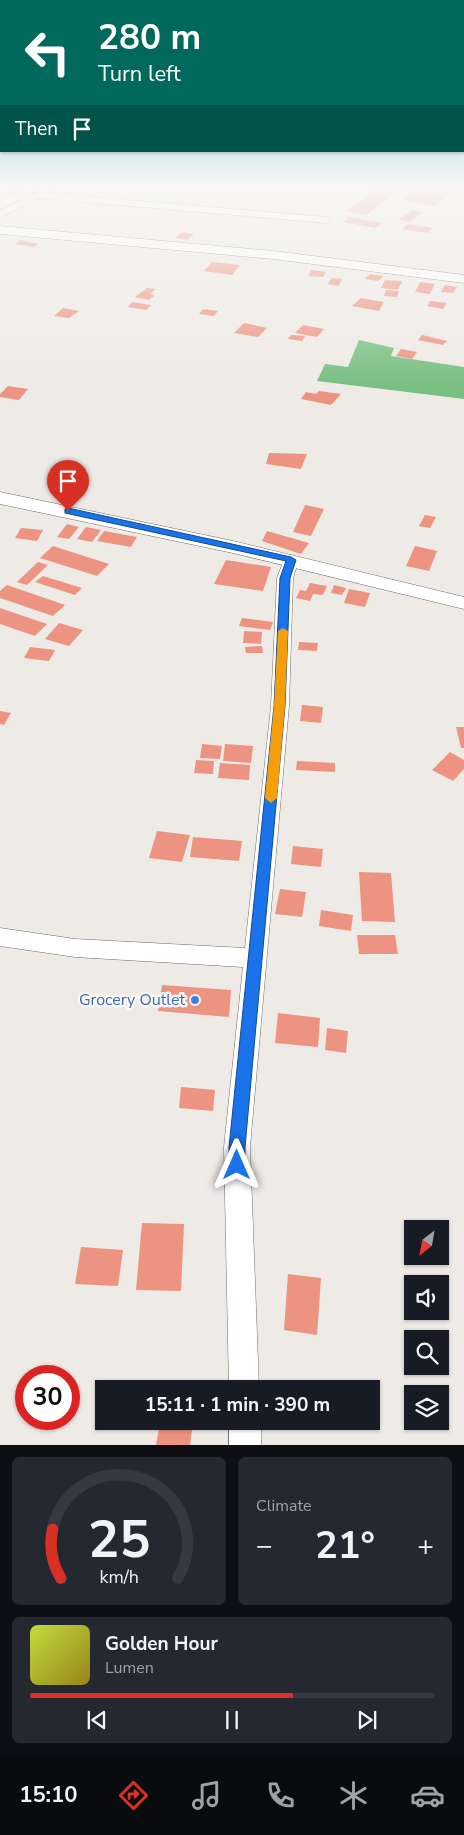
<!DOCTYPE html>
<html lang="en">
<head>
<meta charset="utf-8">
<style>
	:root { --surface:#171b24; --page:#242831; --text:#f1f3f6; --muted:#9ea1a6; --line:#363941; --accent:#d93025 }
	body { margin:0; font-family:"Nunito Sans",sans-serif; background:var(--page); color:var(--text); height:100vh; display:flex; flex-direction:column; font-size:19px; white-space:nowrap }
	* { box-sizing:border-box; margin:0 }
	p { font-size:16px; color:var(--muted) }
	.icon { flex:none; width:28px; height:28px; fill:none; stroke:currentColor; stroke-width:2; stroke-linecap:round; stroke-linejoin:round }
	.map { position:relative; height:1445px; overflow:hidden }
	.sheet { display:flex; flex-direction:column; gap:12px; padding:12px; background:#0d0f14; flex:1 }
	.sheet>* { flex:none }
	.guide { position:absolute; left:0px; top:0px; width:465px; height:152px; box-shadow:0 1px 4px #0004; background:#00695c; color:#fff; overflow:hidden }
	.needle { width:32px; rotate:211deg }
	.buttons { position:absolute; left:404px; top:1220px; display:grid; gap:10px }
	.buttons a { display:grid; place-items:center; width:45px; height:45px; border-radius:0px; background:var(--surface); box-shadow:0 1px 4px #0004; font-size:25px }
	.speed { position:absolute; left:15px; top:1365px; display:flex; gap:10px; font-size:25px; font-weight:700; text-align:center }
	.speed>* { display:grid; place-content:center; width:65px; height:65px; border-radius:50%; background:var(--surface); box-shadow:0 1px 4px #0004; line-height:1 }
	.speed .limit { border:8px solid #d22; background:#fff; color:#111 }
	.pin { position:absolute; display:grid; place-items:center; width:42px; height:42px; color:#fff; margin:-51px -21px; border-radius:50% 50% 50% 0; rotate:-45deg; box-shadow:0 0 5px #0007 }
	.pin .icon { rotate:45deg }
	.me { position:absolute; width:55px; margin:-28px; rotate:0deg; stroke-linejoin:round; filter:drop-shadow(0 0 4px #0008) }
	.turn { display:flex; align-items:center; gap:18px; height:105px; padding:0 15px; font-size:22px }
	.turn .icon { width:65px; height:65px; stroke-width:2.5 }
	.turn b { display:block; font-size:35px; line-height:42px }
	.then { display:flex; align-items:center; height:48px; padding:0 15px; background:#0003; gap:10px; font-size:19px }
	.big { font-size:38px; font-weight:700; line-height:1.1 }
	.sheet .widget { flex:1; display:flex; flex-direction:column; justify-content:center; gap:8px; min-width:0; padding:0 18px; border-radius:8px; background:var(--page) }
	.sheet .dial { align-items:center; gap:0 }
	.dial svg { height:130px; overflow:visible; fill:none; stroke:var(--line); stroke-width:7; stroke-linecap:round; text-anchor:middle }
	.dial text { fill:var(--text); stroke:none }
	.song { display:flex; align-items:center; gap:15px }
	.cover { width:60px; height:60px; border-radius:8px; background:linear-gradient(135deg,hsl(70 70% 55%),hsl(50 70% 35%)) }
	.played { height:5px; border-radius:2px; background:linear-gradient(90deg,var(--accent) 65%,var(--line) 65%) }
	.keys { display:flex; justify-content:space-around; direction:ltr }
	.heat { display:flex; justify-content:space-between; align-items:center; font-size:28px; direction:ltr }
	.sheet .tiles { flex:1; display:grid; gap:12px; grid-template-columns:1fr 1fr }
	.widget:last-child { grid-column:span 2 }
	.trip { position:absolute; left:95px; top:1380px; width:285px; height:50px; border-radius:0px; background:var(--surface); box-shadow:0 1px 4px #0004; font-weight:700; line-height:50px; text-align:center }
	.menu { display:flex; height:80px; justify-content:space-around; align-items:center; background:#090b0e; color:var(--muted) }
	.menu .icon { width:35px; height:35px }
	.menu .on { color:var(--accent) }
	.menu b { font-size:22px; color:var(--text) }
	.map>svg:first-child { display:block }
	.forest { fill:#79bf81 }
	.building { fill:#ed9381 }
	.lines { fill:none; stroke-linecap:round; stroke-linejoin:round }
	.minor-casing { stroke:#6f6b68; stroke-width:1 }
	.tertiary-casing { stroke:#6f6b68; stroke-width:1 }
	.minor { fill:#fff; fill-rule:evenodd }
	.tertiary { fill:#fff; fill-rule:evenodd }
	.route { fill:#1a73e8; stroke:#114b97 }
	.slow { fill:#f59e0b }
	.shop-dot { fill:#3f7fe0; stroke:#fcf7f3; stroke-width:2 }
	.labels { text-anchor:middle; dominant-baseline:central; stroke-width:5; stroke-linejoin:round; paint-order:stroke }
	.near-shop-label { font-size:16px; fill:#366cbe; stroke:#fcf7f3; text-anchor:end }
</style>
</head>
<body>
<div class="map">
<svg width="464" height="1445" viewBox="0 0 464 1445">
	<rect width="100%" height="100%" fill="#eeeae6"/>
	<!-- forest -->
	<path class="forest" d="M359 340 394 348 391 356 464 367V399L317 381 325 364 348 367Z"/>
	<!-- building -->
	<g class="building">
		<path d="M377 185H406L366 215 346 211 375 190 383 192 388 189 375 187Z"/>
		<path d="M420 185H461L435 206 401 200Z"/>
		<path d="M13 188 24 190 8 197 0 196Z"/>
		<path d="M412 210 423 212 410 222 398 220Z"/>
		<path d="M349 217 382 223 376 228 343 222Z"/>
		<path d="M408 224 433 228 428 233 402 229Z"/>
		<path d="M182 232 194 234 187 240 175 238Z"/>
		<path d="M20 240 39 244 34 247 15 244Z"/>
		<path d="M212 262 240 265 232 275 204 271Z"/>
		<path d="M311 270 326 272 323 277 308 276Z"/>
		<path d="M370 274 384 276 378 281 365 279Z"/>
		<path d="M332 278 343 279 338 286 327 284Z"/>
		<path d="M385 280 402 281 398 290 381 288Z"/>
		<path d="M420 282 435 284 430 294 415 292Z"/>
		<path d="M445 285 457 287 453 293 441 292Z"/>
		<path d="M147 288 156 289 150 294 155 295 149 300 135 297Z"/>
		<path d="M386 290 399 291 397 297 384 296Z"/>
		<path d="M361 298 384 302 379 311 352 306Z"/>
		<path d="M430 301 447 303 443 309 427 306Z"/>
		<path d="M132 302 151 305 146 310 128 307Z"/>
		<path d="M63 308 79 311 69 318 54 316Z"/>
		<path d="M203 309 218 311 214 316 199 314Z"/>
		<path d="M244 323 267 328 258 337 234 333Z"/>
		<path d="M303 325 324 329 317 337 295 333Z"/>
		<path d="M291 335 305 336 302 341 288 339Z"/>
		<path d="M422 335 447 341 443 345 418 340Z"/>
		<path d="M401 349 417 352 412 359 396 356Z"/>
		<path d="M8 386 28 389 19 400 0 397V394Z"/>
		<path d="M319 391 341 394 331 405 301 399 306 392 316 394Z"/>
		<path d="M269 453 307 454 301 469 266 464Z"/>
		<path d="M305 505 324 509 311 536 293 532Z"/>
		<path d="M425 515 436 517 430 528 419 526Z"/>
		<path d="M67 524 79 527 69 539 57 537Z"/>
		<path d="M86 527 101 530 92 542 77 539Z"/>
		<path d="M21 528 43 530 37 541 15 538Z"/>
		<path d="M104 531 137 537 131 547 97 541Z"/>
		<path d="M267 531 309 543 301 554 262 541Z"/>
		<path d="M53 546 109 564 97 576 40 558Z"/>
		<path d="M415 546 437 551 429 571 406 566Z"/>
		<path d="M226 560 271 567 263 591 214 584Z"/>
		<path d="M38 562 48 565 27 585 17 582Z"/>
		<path d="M43 576 82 588 75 595 35 582Z"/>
		<path d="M310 583 327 586 323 595 313 594 310 601 296 598 300 590 306 591Z"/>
		<path d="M7 585 65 605 53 616 0 598V591Z"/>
		<path d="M334 585 346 588 342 595 331 593Z"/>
		<path d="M349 589 370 593 365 607 344 603Z"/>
		<path d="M0 608 47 624 35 636 0 624Z"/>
		<path d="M242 618 273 622 270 630 239 626Z"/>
		<path d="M59 623 83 630 69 646 45 639Z"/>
		<path d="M244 631 262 632 261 644 243 643Z"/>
		<path d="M299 642 318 643 317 651 298 650Z"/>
		<path d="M262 646 263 653H246L245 647Z"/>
		<path d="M30 647 55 650 49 661 24 658Z"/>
		<path d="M302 705 323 707 321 723 300 721Z"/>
		<path d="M0 711 11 713 4 725 0 724Z"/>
		<path d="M456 727H464V748H461Z"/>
		<path d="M202 744 222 746 220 759 200 758Z"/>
		<path d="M225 744 253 746 251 763 223 761Z"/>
		<path d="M450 752 464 760V769L453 781 432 770Z"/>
		<path d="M196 760 214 761 213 774 194 773Z"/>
		<path d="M297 761 335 763V772L296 770Z"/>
		<path d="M220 763 250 765 249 780 218 778Z"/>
		<path d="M157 831 190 835 182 862 149 858Z"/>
		<path d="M193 837 242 841 239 861 190 857Z"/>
		<path d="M293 846 323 849 321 867 291 864Z"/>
		<path d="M359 872 391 873 395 922 362 921Z"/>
		<path d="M280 889 306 892 302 917 275 914Z"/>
		<path d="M321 910 353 915 351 931 319 926Z"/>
		<path d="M357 935H395L398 954H359Z"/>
		<path d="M162 985 231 990 229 1017 158 1011Z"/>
		<path d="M278 1013 320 1018 318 1047 275 1043Z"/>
		<path d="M327 1028 348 1031 346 1053 325 1050Z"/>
		<path d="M181 1087 215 1090 213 1111 179 1108Z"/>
		<path d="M142 1223 184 1224 181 1291 136 1290Z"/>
		<path d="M81 1247 123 1250 118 1286 75 1284Z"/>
		<path d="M288 1274 321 1278 317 1335 284 1330Z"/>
		<path d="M160 1424 192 1430 190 1445H156Z"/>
	</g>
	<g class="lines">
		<defs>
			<g id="minor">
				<path d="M48 186 53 189 47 193 326 217 331 220 326 223 38 198 0 218V211Z"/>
				<path d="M291 555 297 557 299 560 293 578 289 706 250 1147 259 1389H229L224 1147 243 967 75 957 0 946V928L75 939 245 948 271 706 277 578 285 557Z"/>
				<rect x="229" y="1421" width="32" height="24"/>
			</g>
			<g id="tertiary">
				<path d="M0 226 273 251 464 275V283L273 259 0 234Z"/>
				<path d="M0 492 233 541 464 597V609L233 553 0 504Z"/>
			</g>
		</defs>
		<!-- minor casing -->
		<use href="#minor" class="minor-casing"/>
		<!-- tertiary casing -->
		<use href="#tertiary" class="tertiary-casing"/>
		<!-- minor -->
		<use href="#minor" class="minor"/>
		<!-- tertiary -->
		<use href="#tertiary" class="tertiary"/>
	</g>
	<!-- sky -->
	<linearGradient id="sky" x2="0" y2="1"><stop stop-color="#67bde0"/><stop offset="0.48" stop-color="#f7f6f4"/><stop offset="1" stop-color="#f7f6f4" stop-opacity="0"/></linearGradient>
	<rect width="464" height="387" fill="url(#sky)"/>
	<!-- route -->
	<path class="route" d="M68 508 291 557 296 560 290 578 285 706 245 1147V1165L243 1171 237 1173 232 1171 229 1165V1147L274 706 280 578 286 561 65 513V509Z"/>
	<!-- slow -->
	<path class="slow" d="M283 628 288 631 285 706 277 798 271 803 265 798 274 706 278 631Z"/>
	<!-- markers -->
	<circle class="shop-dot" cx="195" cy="1000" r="5"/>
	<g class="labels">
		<!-- near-shop labels -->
		<g class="near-shop-label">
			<text x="185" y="1000">Grocery Outlet</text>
		</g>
	</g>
</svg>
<div class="buttons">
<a><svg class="needle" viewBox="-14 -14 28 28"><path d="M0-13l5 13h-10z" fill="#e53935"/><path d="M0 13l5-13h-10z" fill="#9ea1a6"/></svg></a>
<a><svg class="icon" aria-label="sound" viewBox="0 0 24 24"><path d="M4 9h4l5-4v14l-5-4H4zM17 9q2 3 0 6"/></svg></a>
<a><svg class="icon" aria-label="search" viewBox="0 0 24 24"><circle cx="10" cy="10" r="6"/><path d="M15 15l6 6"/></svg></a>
<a><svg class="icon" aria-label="layers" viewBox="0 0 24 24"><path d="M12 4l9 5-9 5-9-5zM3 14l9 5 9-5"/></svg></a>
</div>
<div class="speed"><div class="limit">30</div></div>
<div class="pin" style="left:68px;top:511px;background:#d93025"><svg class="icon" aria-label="arrive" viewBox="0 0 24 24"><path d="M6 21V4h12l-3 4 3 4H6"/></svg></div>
<svg class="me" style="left:237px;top:1165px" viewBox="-20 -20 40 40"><path d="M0-17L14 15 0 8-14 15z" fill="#1a73e8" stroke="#fff" stroke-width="4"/></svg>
<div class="trip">15:11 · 1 min · 390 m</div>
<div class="guide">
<div class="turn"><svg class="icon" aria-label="left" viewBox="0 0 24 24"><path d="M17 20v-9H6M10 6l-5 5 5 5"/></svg><div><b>280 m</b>Turn left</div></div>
<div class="then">Then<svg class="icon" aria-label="arrive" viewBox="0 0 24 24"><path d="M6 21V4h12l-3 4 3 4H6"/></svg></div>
</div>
</div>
<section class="sheet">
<div class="tiles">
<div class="widget dial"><svg viewBox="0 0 100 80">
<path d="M14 69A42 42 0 1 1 86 69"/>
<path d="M14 69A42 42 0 0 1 9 39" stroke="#d93025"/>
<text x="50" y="56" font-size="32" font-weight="700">25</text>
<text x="50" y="72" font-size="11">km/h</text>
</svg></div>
<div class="widget"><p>Climate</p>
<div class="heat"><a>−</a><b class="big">21°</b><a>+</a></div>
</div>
<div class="widget">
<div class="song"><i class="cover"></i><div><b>Golden Hour</b><p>Lumen</p></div></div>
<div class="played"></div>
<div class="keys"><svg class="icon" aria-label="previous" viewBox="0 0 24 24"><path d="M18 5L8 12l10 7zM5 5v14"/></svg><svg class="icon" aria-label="pause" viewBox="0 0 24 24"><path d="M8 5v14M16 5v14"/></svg><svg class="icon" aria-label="next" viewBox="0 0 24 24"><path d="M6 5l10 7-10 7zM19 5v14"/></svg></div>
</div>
</div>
</section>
<nav class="menu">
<b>15:10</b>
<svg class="icon on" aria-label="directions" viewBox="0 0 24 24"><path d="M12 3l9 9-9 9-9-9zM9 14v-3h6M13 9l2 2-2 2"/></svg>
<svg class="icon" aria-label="music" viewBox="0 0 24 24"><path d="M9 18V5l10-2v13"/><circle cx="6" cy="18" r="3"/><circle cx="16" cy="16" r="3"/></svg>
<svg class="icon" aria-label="phone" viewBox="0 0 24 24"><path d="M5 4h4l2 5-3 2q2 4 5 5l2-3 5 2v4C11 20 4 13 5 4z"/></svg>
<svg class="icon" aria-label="climate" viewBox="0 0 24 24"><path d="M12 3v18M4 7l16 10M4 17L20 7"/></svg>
<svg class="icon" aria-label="car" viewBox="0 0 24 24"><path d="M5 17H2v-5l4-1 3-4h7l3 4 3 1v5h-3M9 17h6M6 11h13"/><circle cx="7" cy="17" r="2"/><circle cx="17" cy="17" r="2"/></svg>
</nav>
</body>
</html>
